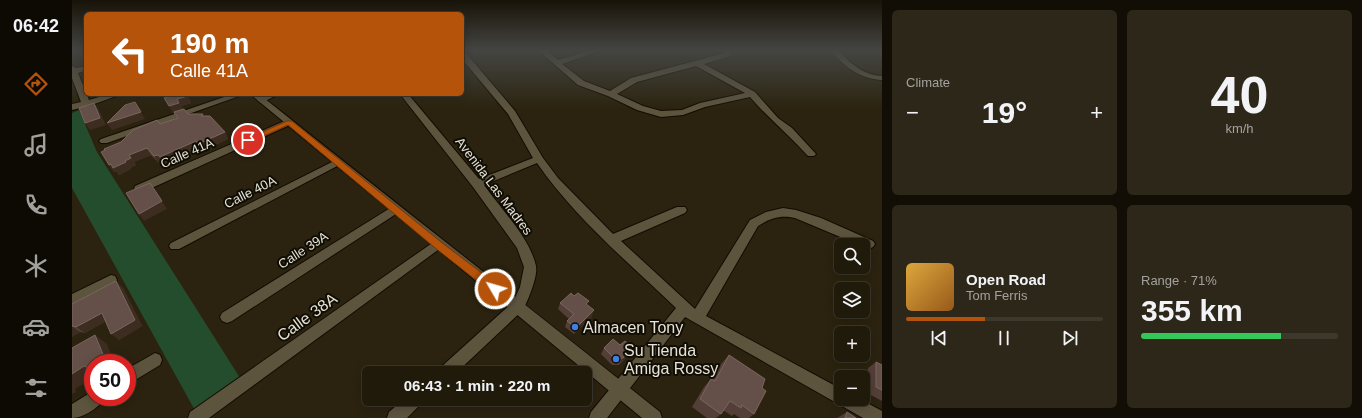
<!DOCTYPE html>
<html lang="en">
<head>
<meta charset="utf-8">
<style>
	:root { --surface:#201a0b; --page:#2d2719; --text:#f1f3f6; --muted:#a2a19d; --line:#3d382c; --accent:#b45309 }
	body { margin:0; font-family:Helvetica,sans-serif; background:var(--page); color:var(--text); height:100vh; display:flex; flex-direction:column; font-size:15px; white-space:nowrap }
	* { box-sizing:border-box; margin:0 }
	p { font-size:13px; color:var(--muted) }
	.icon { flex:none; width:22px; height:22px; fill:none; stroke:currentColor; stroke-width:2; stroke-linecap:round; stroke-linejoin:round }
	.map { position:relative; flex:1; overflow:hidden }
	.details { display:flex; flex-direction:column; gap:10px; padding:10px; background:#120e06; width:480px }
	.details>* { flex:none }
	.top-card { position:absolute; left:12px; top:12px; width:380px; height:84px; border-radius:6px; box-shadow:0 2px 10px #0003,0 0 0 1px var(--line); background:#b45309; color:#fff; overflow:hidden }
	.fabs { position:absolute; left:762px; top:238px; display:grid; gap:8px }
	.fabs a { display:grid; place-items:center; width:36px; height:36px; border-radius:6px; background:var(--surface); box-shadow:0 2px 10px #0003,0 0 0 1px var(--line); font-size:20px }
	.speed { position:absolute; left:12px; top:354px; display:flex; gap:8px; font-size:20px; font-weight:700; text-align:center }
	.speed>* { display:grid; place-content:center; width:52px; height:52px; border-radius:50%; background:var(--surface); box-shadow:0 2px 10px #0003,0 0 0 1px var(--line); line-height:1 }
	.speed .limit { border:6px solid #d22; background:#fff; color:#111 }
	.pin { position:absolute; display:grid; place-items:center; width:34px; height:34px; color:#fff; margin:-17px; border:2px solid #fff; border-radius:50%; box-shadow:0 1px 4px #0007 }
	.me { position:absolute; width:44px; margin:-22px; rotate:308deg; stroke-linejoin:round; filter:drop-shadow(0 0 3px #0008) }
	.turn { display:flex; align-items:center; gap:14px; height:84px; padding:0 20px; font-size:18px }
	.turn .icon { width:52px; height:52px; stroke-width:2.5 }
	.turn b { display:block; font-size:28px; line-height:34px }
	.big { font-size:30px; font-weight:700; line-height:1.1 }
	.details .card { flex:1; display:flex; flex-direction:column; justify-content:center; gap:6px; min-width:0; padding:0 14px; border-radius:6px; background:var(--page) }
	.details .dial { align-items:center; gap:0 }
	.dial b { font-size:52px; line-height:1 }
	.song { display:flex; align-items:center; gap:12px }
	.cover { width:48px; height:48px; border-radius:6px; background:linear-gradient(135deg,hsl(40 70% 55%),hsl(30 70% 35%)) }
	.played { height:4px; border-radius:2px; background:linear-gradient(90deg,var(--accent) 40%,var(--line) 40%) }
	.keys { display:flex; justify-content:space-around; direction:ltr }
	.heat { display:flex; justify-content:space-between; align-items:center; font-size:22px; direction:ltr }
	.charge { height:6px; border-radius:3px; background:linear-gradient(90deg,#34c759 71%,var(--line) 0) }
	.details .tiles { flex:1; display:grid; gap:10px; grid-template-columns:repeat(2,1fr) }
	.trip { position:absolute; left:290px; top:366px; width:230px; height:40px; border-radius:6px; background:var(--surface); box-shadow:0 2px 10px #0003,0 0 0 1px var(--line); font-weight:700; line-height:40px; text-align:center }
	main { display:flex; flex:1; min-height:0 }
	.tabs { display:flex; flex-direction:column; width:72px; justify-content:space-around; align-items:center; background:#0d0a04; color:var(--muted) }
	.tabs .icon { width:28px; height:28px }
	.tabs .active { color:var(--accent) }
	.tabs b { font-size:18px; color:var(--text) }
	.map>svg:first-child { display:block }
	.green { fill:#234d2c }
	.lines { fill:none; stroke-linecap:round; stroke-linejoin:round }
	.minor-casing { stroke:#130c00; stroke-width:2 }
	.secondary-casing { stroke:#130c00; stroke-width:2 }
	.minor { fill:#5d543e; fill-rule:evenodd }
	.secondary { fill:#5d543e; fill-rule:evenodd }
	.wall { fill:#543e38 }
	.shaded-wall { fill:#3d2c20 }
	.building { fill:#645049; stroke:#78675f }
	.route { fill:#b45309; stroke:#753606 }
	.shop-dot { fill:#3f7fe0; stroke:#100d05; stroke-width:1.5 }
	.labels { text-anchor:middle; dominant-baseline:central; stroke-width:4; stroke-linejoin:round; paint-order:stroke }
	.street-label { font-size:13px; fill:#e7e2d5; stroke:#100d05 }
	.near-street-label { font-size:16px; fill:#e7e2d5; stroke:#100d05 }
	.near-poi-label { font-size:16px; fill:#e7e2d5; stroke:#100d05; text-anchor:start }
</style>
</head>
<body>
<main>
<nav class="tabs">
<b>06:42</b>
<svg class="icon active" aria-label="directions" viewBox="0 0 24 24"><path d="M12 3l9 9-9 9-9-9zM9 14v-3h6M13 9l2 2-2 2"/></svg>
<svg class="icon" aria-label="music" viewBox="0 0 24 24"><path d="M9 18V5l10-2v13"/><circle cx="6" cy="18" r="3"/><circle cx="16" cy="16" r="3"/></svg>
<svg class="icon" aria-label="phone" viewBox="0 0 24 24"><path d="M5 4h4l2 5-3 2q2 4 5 5l2-3 5 2v4C11 20 4 13 5 4z"/></svg>
<svg class="icon" aria-label="climate" viewBox="0 0 24 24"><path d="M12 3v18M4 7l16 10M4 17L20 7"/></svg>
<svg class="icon" aria-label="car" viewBox="0 0 24 24"><path d="M5 17H2v-5l4-1 3-4h7l3 4 3 1v5h-3M9 17h6M6 11h13"/><circle cx="7" cy="17" r="2"/><circle cx="17" cy="17" r="2"/></svg>
<svg class="icon" aria-label="filters" viewBox="0 0 24 24"><path d="M4 7h16M4 17h16"/><circle cx="9" cy="7" r="2"/><circle cx="15" cy="17" r="2"/></svg>
</nav>
<div class="map">
<svg width="810" height="418" viewBox="0 0 810 418">
	<rect width="100%" height="100%" fill="#2b230f"/>
	<!-- green -->
	<path class="green" d="M7 110 25 152 170 381 125 414 0 188V113Z"/>
	<g class="lines">
		<defs>
			<g id="minor">
				<path d="M466 50H474L486 60 519 50H530L490 64 512 81 538 91 559 78 649 54 652 53 650 50H657L660 54 659 56 632 64 683 92 706 118 720 128 744 154 742 156H736C717 135 696 118 678 97L633 107 611 115 589 117 565 110 536 96 506 85ZM624 66 673 93 628 103 610 110 589 111 571 106 545 94 565 82Z"/>
				<path d="M759 50H766C779 64 791 75 810 76V80C788 79 772 67 759 50Z"/>
				<path d="M390 52H393L443 111 471 158 486 178 541 234 605 207H613L615 210 613 213 549 241 623 309 678 220 694 212 711 208 724 210 749 218 801 241 803 244 801 247 797 249 723 218C708 215 699 218 686 226L634 316 769 389V399H788L810 411V418H791L613 317 535 418H517L519 412 604 308C556 262 503 218 465 163L412 185C428 208 458 238 464 266 466 277 456 300 451 310L384 373H366L368 368 441 302 448 287 452 267 445 248 401 187 328 94H336L407 179 461 158 436 114 390 59Z"/>
				<path d="M0 66 4 68 14 66V70L6 73 17 100 37 94H50L17 106 0 110V104L9 102 0 78Z"/>
				<path d="M161 94H173L35 143H29L27 141 29 139Z"/>
				<path d="M196 94H207L189 103 185 100Z"/>
				<path d="M217 119 221 122 220 124 71 192 67 193 62 189 63 186Z"/>
				<path d="M266 159 269 160 271 162 269 164 107 249H99L97 246 99 243Z"/>
				<path d="M323 205 328 209 327 212 160 321 155 323 150 321 148 317 150 313Z"/>
				<path d="M366 239 370 241 372 244 370 247 137 418H116L118 412Z"/>
				<path d="M39 275 43 276 45 280 43 284 0 306V294Z"/>
				<path d="M83 353 88 355 90 360 88 365 55 385V369Z"/>
				<path d="M21 391V397H33C29 407 11 418 0 418V404Z"/>
				<path d="M332 399H352L349 404 335 418H315L317 412Z"/>
			</g>
			<path id="secondary" d="M178 94H187C320 201 455 305 588 412L590 418H570Z"/>
		</defs>
		<!-- minor casing -->
		<use href="#minor" class="minor-casing"/>
		<!-- secondary casing -->
		<use href="#secondary" class="secondary-casing"/>
		<!-- minor -->
		<use href="#minor" class="minor"/>
		<!-- secondary -->
		<use href="#secondary" class="secondary"/>
	</g>
	<!-- wall -->
	<g class="wall">
		<path d="M100 94 116 96 119 103 109 106 111 109 116 114H131L132 116 153 132 156 139 130 151 128 148 92 164 90 162 87 163 79 155 62 162 64 165 58 168 59 169 47 175 44 171 42 172 37 165 33 150 49 142 88 124 105 118 92 98 101 95Z"/>
		<path d="M51 288 70 326 47 340 34 321 13 333 8 332 0 337V304Z"/>
		<path d="M488 303 516 306 520 317 502 334 493 327 495 321 497 319 486 309Z"/>
		<path d="M532 348 558 354 547 365H540L529 354Z"/>
		<path d="M657 355 690 388 682 414 677 418H668L662 414 660 416 651 410 649 414 644 418H635L620 407 632 387 639 379 640 380 649 364Z"/>
		<path d="M804 362 810 365V401L795 393 796 368Z"/>
		<path d="M775 412 784 418H765Z"/>
	</g>
	<!-- shaded-wall -->
	<g class="shaded-wall">
		<path d="M116 96 119 103 109 106 111 109 101 113 97 106 105 99Z"/>
		<path d="M63 102 73 119 40 130 35 123Z"/>
		<path d="M22 103 27 110 34 125 18 130 13 123Z"/>
		<path d="M153 132 156 139 130 151 126 144Z"/>
		<path d="M124 141 128 148 92 164 88 157Z"/>
		<path d="M75 148 79 155 62 162 57 155Z"/>
		<path d="M86 155 90 162 87 163 82 156Z"/>
		<path d="M59 158 64 165 58 168 59 169 47 175 44 171 42 172 37 165 53 161Z"/>
		<path d="M83 190 95 209 72 221 67 214Z"/>
		<path d="M44 281 51 288 70 326 47 340 39 334Z"/>
		<path d="M522 310 520 317 502 334 504 328Z"/>
		<path d="M30 313 38 319 13 333 4 327Z"/>
		<path d="M0 326 8 332 0 337Z"/>
		<path d="M23 335 35 344 43 363H25Z"/>
		<path d="M561 348 558 354 547 365 551 358Z"/>
		<path d="M12 366 21 373V378L3 389 4 392 0 394V374Z"/>
		<path d="M21 366V372L16 368Z"/>
	</g>
	<!-- building -->
	<g class="building">
		<path d="M100 94H114L116 96 105 99 107 103 97 106 92 98 101 95Z"/>
		<path d="M63 102 69 112 35 123 53 105Z"/>
		<path d="M22 103 28 118 13 123 7 108Z"/>
		<path d="M112 109 116 114H131L129 116H138L153 132 126 144 124 141 88 157 86 155 82 156 75 148 57 155 59 158 53 161 54 162 41 168 39 164 37 165 29 152 33 150 32 149 49 142 61 130 85 120 88 124 106 118 102 112Z"/>
		<path d="M78 183 90 201 67 214 54 193Z"/>
		<path d="M44 281 63 320 39 334 30 313 4 327 0 326V304Z"/>
		<path d="M499 293 502 296 506 293 517 301 514 304 522 310 504 328 495 321 502 314 488 303Z"/>
		<path d="M23 335 33 359 25 363H21V366L16 368 12 366 0 374V348Z"/>
		<path d="M541 339 548 345 553 341 561 348 551 358 543 359 532 348Z"/>
		<path d="M657 355 693 379 690 388 694 391 682 414 670 405 669 408 658 401 649 414 628 399 639 379 643 381Z"/>
		<path d="M804 362 810 365V390L804 387Z"/>
		<path d="M775 412 784 418H773Z"/>
	</g>
	<!-- sky -->
	<linearGradient id="sky" x2="0" y2="1"><stop stop-color="#181308"/><stop offset="0.46" stop-color="#444542"/><stop offset="1" stop-color="#444542" stop-opacity="0"/></linearGradient>
	<rect width="810" height="109" fill="url(#sky)"/>
	<!-- route -->
	<path class="route" d="M215 121H220L369 242 427 286 428 289 427 292H419L362 247 216 125 179 142 172 140Z"/>
	<!-- markers -->
	<g class="shop-dot">
		<circle cx="503" cy="327" r="4"/>
		<circle cx="544" cy="359" r="4"/>
	</g>
	<g class="labels">
		<!-- street labels -->
		<g class="street-label">
			<text transform="translate(115 153) rotate(-24)">Calle 41A</text>
			<text transform="translate(422 186) rotate(53)">Avenida Las Madres</text>
			<text transform="translate(178 192) rotate(-27)">Calle 40A</text>
			<text transform="translate(231 250) rotate(-33)">Calle 39A</text>
		</g>
		<!-- near-street labels -->
		<g class="near-street-label">
			<text transform="translate(235 317) rotate(-36)">Calle 38A</text>
		</g>
		<!-- near-poi labels -->
		<g class="near-poi-label">
			<text x="511" y="327">Almacen Tony</text>
			<text x="552" y="350">Su Tienda<tspan x="552" dy="18">Amiga Rossy</tspan></text>
		</g>
	</g>
</svg>
<div class="fabs">
<a><svg class="icon" aria-label="search" viewBox="0 0 24 24"><circle cx="10" cy="10" r="6"/><path d="M15 15l6 6"/></svg></a>
<a><svg class="icon" aria-label="layers" viewBox="0 0 24 24"><path d="M12 4l9 5-9 5-9-5zM3 14l9 5 9-5"/></svg></a>
<a>+</a>
<a>−</a>
</div>
<div class="speed"><div class="limit">50</div></div>
<div class="pin" style="left:176px;top:140px;background:#d93025"><svg class="icon" aria-label="arrive" viewBox="0 0 24 24"><path d="M6 21V4h12l-3 4 3 4H6"/></svg></div>
<svg class="me" style="left:423px;top:289px" viewBox="-20 -20 40 40"><circle r="17" fill="#b45309" stroke="#fff" stroke-width="3"/><path d="M0-11L8 9 0 5-8 9z" fill="#fff"/></svg>
<div class="trip">06:43 · 1 min · 220 m</div>
<div class="top-card">
<div class="turn"><svg class="icon" aria-label="left" viewBox="0 0 24 24"><path d="M17 20v-9H6M10 6l-5 5 5 5"/></svg><div><b>190 m</b>Calle 41A</div></div>
</div>
</div>
<section class="details">
<div class="tiles">
<div class="card"><p>Climate</p>
<div class="heat"><a>−</a><b class="big">19°</b><a>+</a></div>
</div>
<div class="card dial"><b>40</b><p>km/h</p></div>
<div class="card">
<div class="song"><i class="cover"></i><div><b>Open Road</b><p>Tom Ferris</p></div></div>
<div class="played"></div>
<div class="keys"><svg class="icon" aria-label="previous" viewBox="0 0 24 24"><path d="M18 5L8 12l10 7zM5 5v14"/></svg><svg class="icon" aria-label="pause" viewBox="0 0 24 24"><path d="M8 5v14M16 5v14"/></svg><svg class="icon" aria-label="next" viewBox="0 0 24 24"><path d="M6 5l10 7-10 7zM19 5v14"/></svg></div>
</div>
<div class="card"><p>Range · 71%</p><b class="big">355 km</b><div class="charge"></div></div>
</div>
</section>
</main>
</body>
</html>
